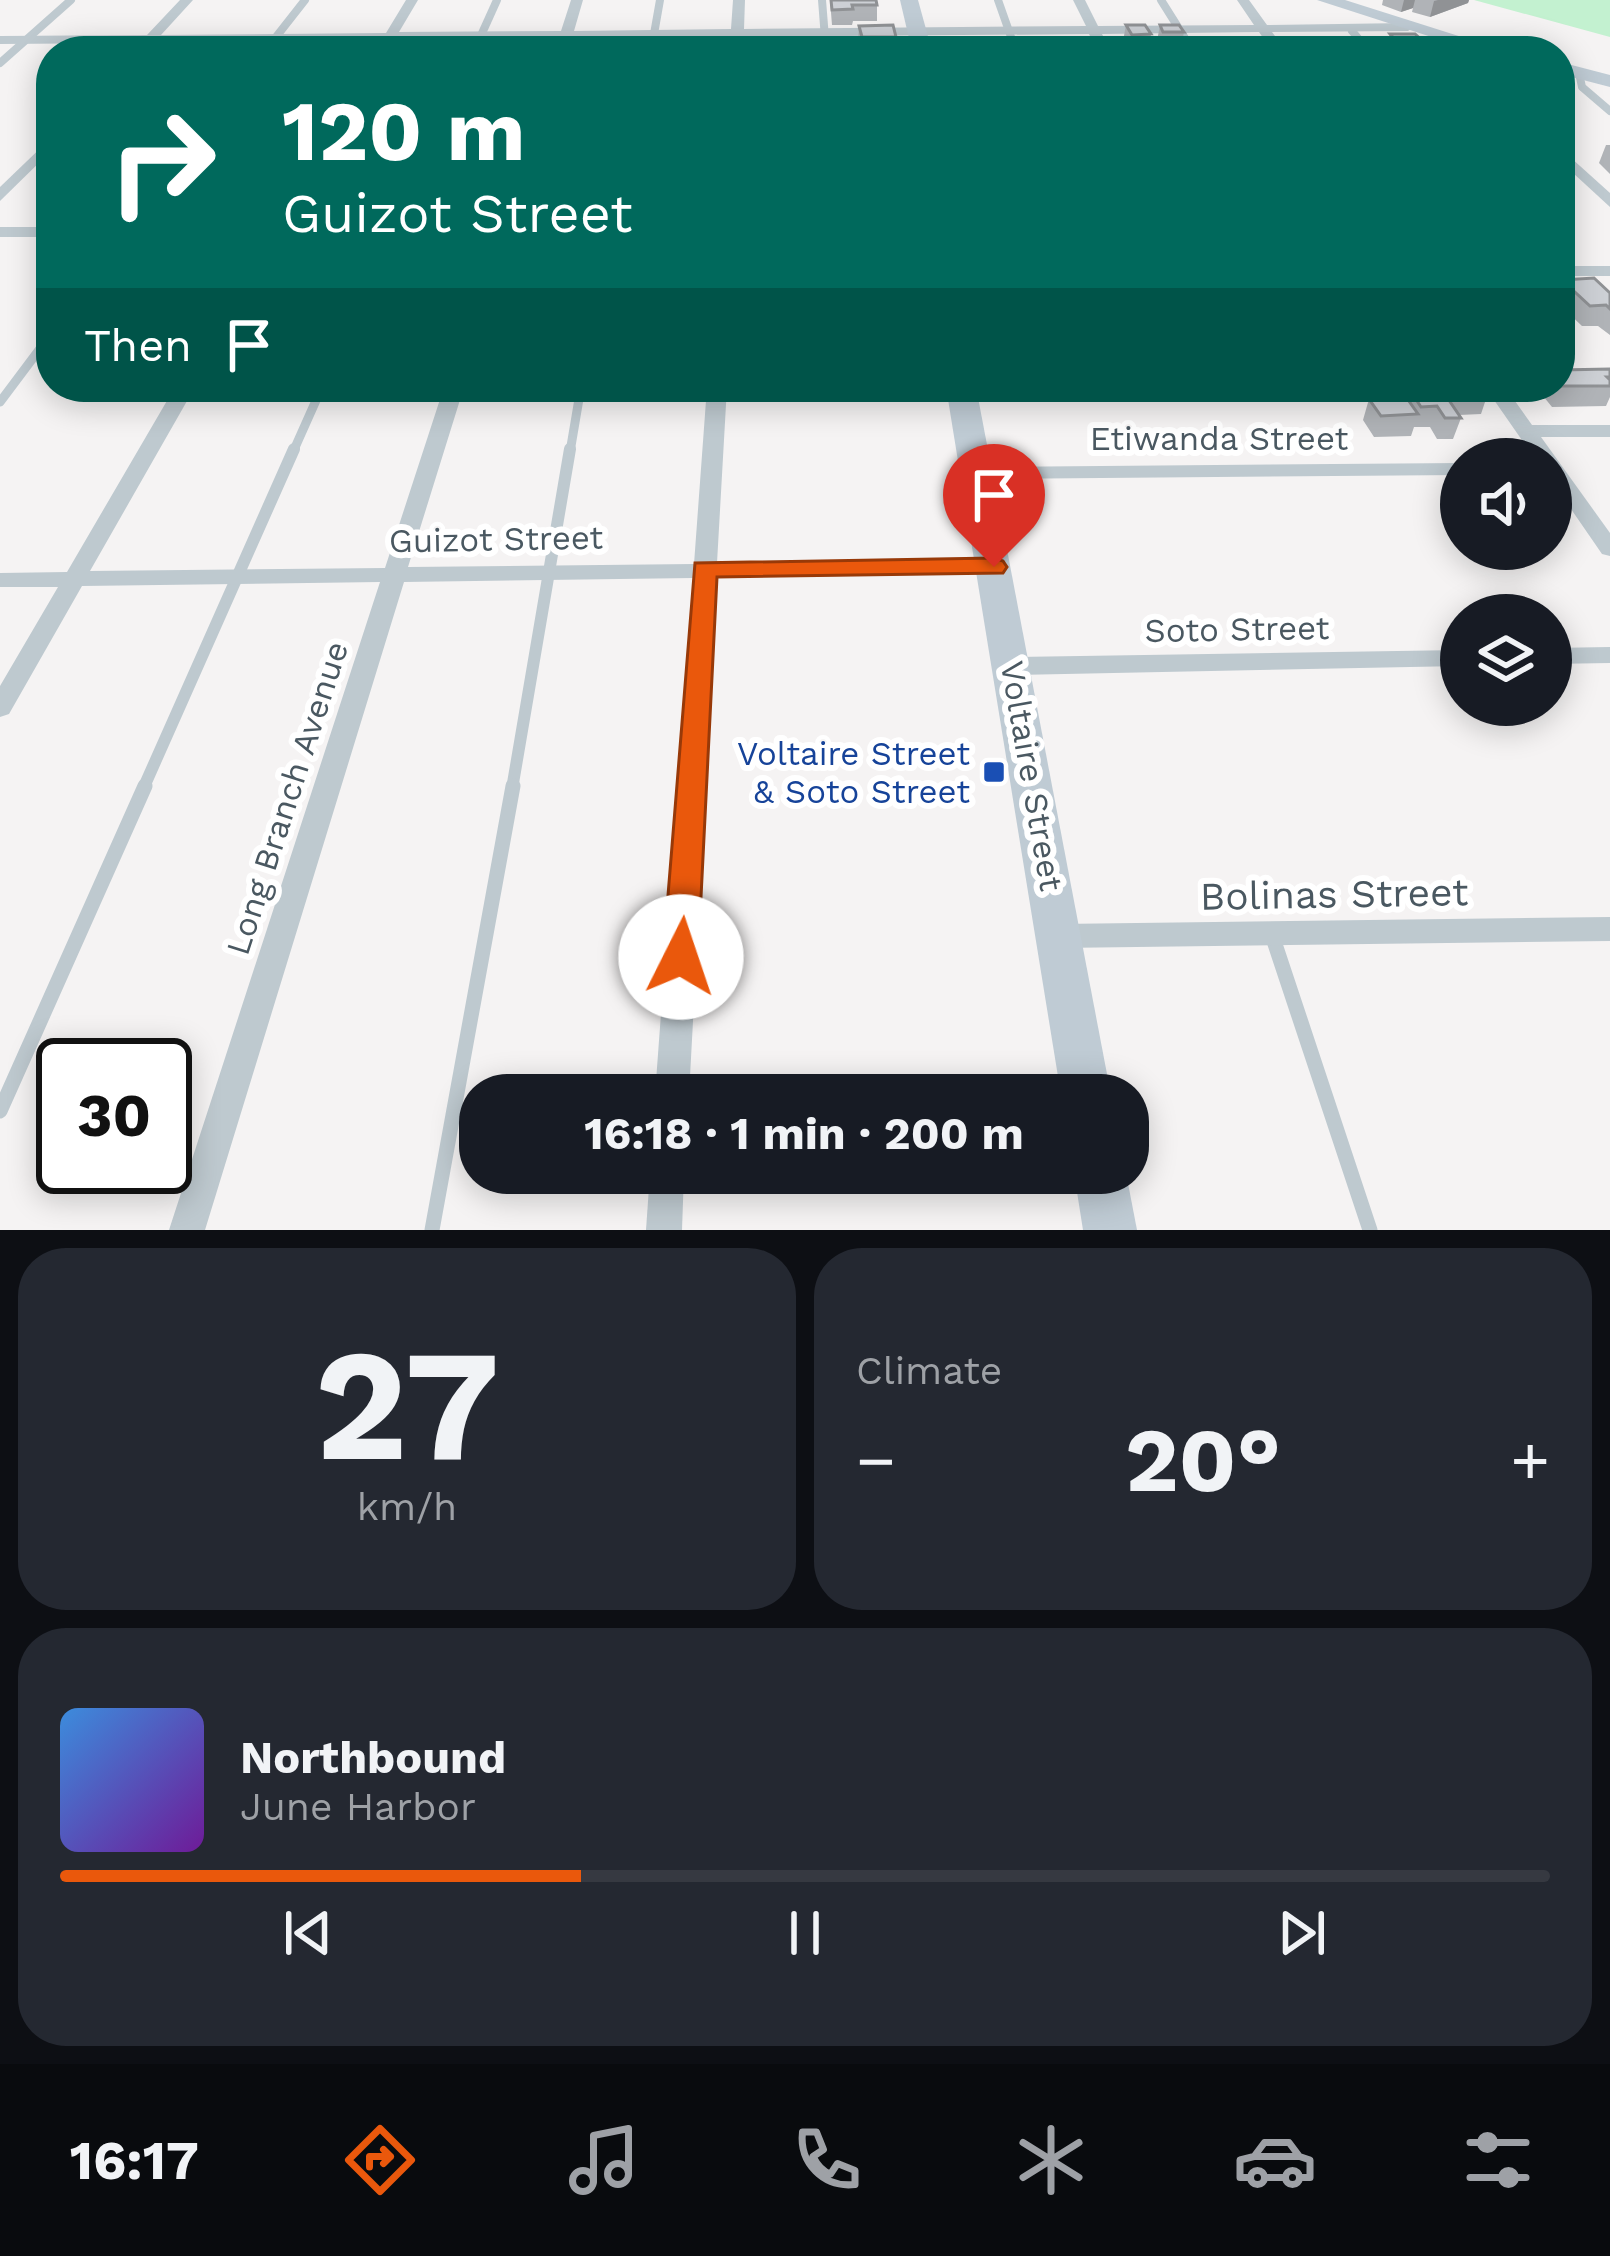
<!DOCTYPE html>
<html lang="en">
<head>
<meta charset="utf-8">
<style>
	:root { --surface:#171b24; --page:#242831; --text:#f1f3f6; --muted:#9ea1a6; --line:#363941; --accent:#ea580c }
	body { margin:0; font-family:"Work Sans",sans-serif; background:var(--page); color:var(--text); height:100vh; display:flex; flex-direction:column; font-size:45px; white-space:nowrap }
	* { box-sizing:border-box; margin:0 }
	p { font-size:39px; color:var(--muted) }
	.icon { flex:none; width:66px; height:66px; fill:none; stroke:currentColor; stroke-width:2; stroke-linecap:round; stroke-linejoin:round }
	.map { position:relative; height:1230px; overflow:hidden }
	.panel { display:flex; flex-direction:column; gap:18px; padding:18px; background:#0d0f14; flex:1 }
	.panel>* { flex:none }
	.guide { position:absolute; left:36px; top:36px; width:1539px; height:366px; border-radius:48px; box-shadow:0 6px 30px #0003; background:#00695c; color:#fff; overflow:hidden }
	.tools { position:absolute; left:1440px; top:438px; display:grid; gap:24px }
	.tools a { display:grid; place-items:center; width:132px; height:132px; border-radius:50%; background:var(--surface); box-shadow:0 6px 30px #0003; font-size:60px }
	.speed { position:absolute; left:36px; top:1038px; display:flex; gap:24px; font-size:60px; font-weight:700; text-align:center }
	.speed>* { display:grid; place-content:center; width:156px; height:156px; border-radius:50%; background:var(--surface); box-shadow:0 6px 30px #0003; line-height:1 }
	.speed .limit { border:6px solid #111; border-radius:18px; background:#fff; color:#111 }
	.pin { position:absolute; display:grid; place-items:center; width:102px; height:102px; color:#fff; margin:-123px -51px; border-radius:50% 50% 50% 0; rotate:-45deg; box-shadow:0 0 12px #0007 }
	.pin .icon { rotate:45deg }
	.me { position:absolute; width:132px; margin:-66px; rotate:4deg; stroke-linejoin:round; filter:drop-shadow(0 0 9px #0008) }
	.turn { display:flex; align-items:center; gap:42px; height:252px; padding:0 48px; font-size:54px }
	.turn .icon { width:156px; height:156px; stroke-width:2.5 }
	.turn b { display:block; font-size:84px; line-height:102px }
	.then { display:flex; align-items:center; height:114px; padding:0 48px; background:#0003; gap:24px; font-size:45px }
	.big { font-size:90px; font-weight:700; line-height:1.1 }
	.panel .card { flex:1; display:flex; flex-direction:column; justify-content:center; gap:18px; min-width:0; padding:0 42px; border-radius:48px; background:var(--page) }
	.panel .dial { align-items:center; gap:0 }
	.dial b { font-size:156px; line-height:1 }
	.song { display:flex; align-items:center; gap:36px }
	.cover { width:144px; height:144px; border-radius:18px; background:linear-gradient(135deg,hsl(210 70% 55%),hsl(280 70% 35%)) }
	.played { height:12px; border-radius:6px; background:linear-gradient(90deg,var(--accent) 35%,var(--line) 35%) }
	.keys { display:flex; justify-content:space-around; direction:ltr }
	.heat { display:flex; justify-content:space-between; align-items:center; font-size:66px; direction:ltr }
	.panel .tiles { flex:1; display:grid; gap:18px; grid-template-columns:1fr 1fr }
	.card:last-child { grid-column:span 2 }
	.trip { position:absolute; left:459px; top:1074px; width:690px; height:120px; border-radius:48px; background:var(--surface); box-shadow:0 6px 30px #0003; font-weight:700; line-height:120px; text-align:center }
	.menu { display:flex; height:192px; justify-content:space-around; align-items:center; background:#090b0e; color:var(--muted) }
	.menu .icon { width:84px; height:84px }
	.menu .selected { color:var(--accent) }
	.menu b { font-size:54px; color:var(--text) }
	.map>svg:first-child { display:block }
	.green { fill:#c3f1d0 }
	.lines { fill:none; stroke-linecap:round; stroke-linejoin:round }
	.service-far3 { stroke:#bec9cf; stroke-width:8 }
	.service-far2 { stroke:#bec9cf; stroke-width:9 }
	.service-far1 { stroke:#bec9cf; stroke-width:12 }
	.service { stroke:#bec9cf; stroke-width:15 }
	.minor { fill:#bec9cf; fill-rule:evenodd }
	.secondary { fill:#bfcbd4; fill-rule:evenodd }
	.wall { fill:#b0b3b7 }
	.shaded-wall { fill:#909295 }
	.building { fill:#cdd0d5; stroke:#909295; stroke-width:3 }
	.route { fill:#ea580c; stroke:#983908; stroke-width:3 }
	.transit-dot { fill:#1a4fb4; stroke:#fff; stroke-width:4.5 }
	.labels { text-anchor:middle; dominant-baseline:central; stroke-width:12; stroke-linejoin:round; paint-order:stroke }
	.street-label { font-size:33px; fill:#4a5861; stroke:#fff }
	.transit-label { font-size:33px; fill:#164399; stroke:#fff; text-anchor:end }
	.near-street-label { font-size:39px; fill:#4a5861; stroke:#fff }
</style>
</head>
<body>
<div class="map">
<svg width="1610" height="1230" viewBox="0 0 1610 1230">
	<rect width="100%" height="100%" fill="#f5f3f3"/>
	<!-- green -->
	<path class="green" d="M1474 0H1610V37Z"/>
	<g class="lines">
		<!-- service-far3 -->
		<g class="service-far3">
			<path d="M822 0 826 51"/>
			<path d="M998 0 1016 51"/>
			<path d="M1161 0 1193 51"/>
			<path d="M1352 31 1369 51"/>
			<path d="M265 51 305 0"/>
			<path d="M474 51 497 0"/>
			<path d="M651 51 660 0"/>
			<path d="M0 63 71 0"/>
			<path d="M1579 73 1582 87 1610 111"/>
		</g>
		<!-- service-far2 -->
		<g class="service-far2">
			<path d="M0 402 51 334"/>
			<path d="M293 452 322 387"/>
			<path d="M570 452 581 387"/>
		</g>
		<!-- service-far1 -->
		<g class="service-far1">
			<path d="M143 789 294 449"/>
			<path d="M512 789 570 449"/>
		</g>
		<!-- service -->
		<g class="service">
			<path d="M1272 935 1370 1230"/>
			<path d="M0 1111 145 786"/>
			<path d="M432 1230 513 786"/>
		</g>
		<!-- minor -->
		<g class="minor">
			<path d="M180 0H193L161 35 386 33 406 0H418L399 32 561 31 571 0H583L574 31 731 29 733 0H745L744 29 1086 26 1073 0H1085L1098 26 1254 25 1237 0H1249L1267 25 1408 23 1414 27 1408 31 1272 32 1286 51H1272L1259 32 1102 34 1111 51H1097L1089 34 743 37 741 51H731L730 37 572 39 567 51 555 49 559 39 395 40 388 51 376 49 382 40 154 42 144 49 139 43 0 44V36L147 35Z"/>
			<path d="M51 138V151L0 201V187Z"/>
			<path d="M1560 148 1610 193V207L1560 161Z"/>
			<rect x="0" y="227" width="51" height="10"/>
			<rect x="1560" y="266" width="50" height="10"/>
			<path d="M175 387H195L90 571 385 568 444 387H464L408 567 694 564 707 387H727L717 563 1002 562 1006 567 994 574 717 578 689 1095H655L693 578 404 582 205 1230H169L380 582 82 586 9 714 0 717V686L58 587H0V573L67 572Z"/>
			<path d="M1485 387H1505L1532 425H1610V437H1541L1610 533V556L1602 554 1551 480V459H1535Z"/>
			<path d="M1461 463V475L977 479 966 473 977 467Z"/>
			<path d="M1610 647V663L1551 664V648Z"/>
			<path d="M1461 650V666L1013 675 1001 666 1013 657Z"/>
			<path d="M1610 917V941L1059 948 1048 945 1044 936 1048 927 1059 924Z"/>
			<path d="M650 1173H684L682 1230H646Z"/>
		</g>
		<!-- secondary -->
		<g class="secondary">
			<path d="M900 0H918L932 51H912Z"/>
			<path d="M1317 0H1345L1506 51H1475Z"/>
			<path d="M1560 62 1610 75V87L1560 74Z"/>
			<path d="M946 387H976L1111 1095H1061Z"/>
			<path d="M1074 1173H1126L1137 1230H1083Z"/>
		</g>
	</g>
	<!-- wall -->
	<g class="wall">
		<path d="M830 0 877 5V21H853L852 25H832Z"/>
		<path d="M1383 0H1469L1468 3 1430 17 1412 12 1413 8 1401 12 1382 5Z"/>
		<path d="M1126 25 1151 34 1149 51H1129L1123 41Z"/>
		<path d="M1160 25 1184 32 1181 48H1161L1157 41Z"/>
		<path d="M859 26 896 37 895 51H860L858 42Z"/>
		<path d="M1390 34 1425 43 1423 51H1380L1381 46H1391L1387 42Z"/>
		<path d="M1606 145H1610V174L1599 163Z"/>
		<path d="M1562 280 1610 293V335L1598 326H1582L1560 305V286Z"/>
		<path d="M1610 369V397L1606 406 1552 407 1539 391 1541 387H1560Z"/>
		<path d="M1408 387H1483L1488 393 1481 414 1459 415 1461 418 1453 439H1437L1430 427H1414L1411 436 1374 437 1363 420 1369 399 1405 397Z"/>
	</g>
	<!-- shaded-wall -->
	<g class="shaded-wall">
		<path d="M1404 0H1415L1413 8 1401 12Z"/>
		<path d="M1438 0H1469L1468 3 1430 17 1434 1Z"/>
	</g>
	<!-- building -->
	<g class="building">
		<path d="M831 0H876L877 5H852L853 9 832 10Z"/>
		<path d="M893 25 896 37H862L859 26Z"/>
		<path d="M1126 25H1145L1151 34 1132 35Z"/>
		<path d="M1160 25H1179L1184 32H1163Z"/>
		<path d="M1390 34H1415L1425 43 1396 41Z"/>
		<path d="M1397 45 1403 51H1387L1381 46Z"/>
		<path d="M1594 278 1610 293V309L1606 305 1590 306 1562 280Z"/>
		<path d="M1610 369V377H1607L1610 380V386H1560V370Z"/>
		<path d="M1408 387H1440L1461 418H1445L1437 406 1421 407Z"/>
		<path d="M1448 387H1483L1488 393 1454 394Z"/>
		<path d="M1406 397 1418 414 1381 416 1369 399Z"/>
	</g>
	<!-- route -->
	<path class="route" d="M994 558 1003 561 1007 567 1003 573 717 577 698 957 693 967 681 971 668 967 663 957 695 563Z"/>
	<!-- markers -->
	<rect class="transit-dot" x="982" y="760" width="24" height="24" rx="6"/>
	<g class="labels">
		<!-- street labels -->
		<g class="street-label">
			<text x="1219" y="438">Etiwanda Street</text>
			<text transform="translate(496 539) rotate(-1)">Guizot Street</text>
			<text transform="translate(1237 629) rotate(-1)">Soto Street</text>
			<text transform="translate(1032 776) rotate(80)">Voltaire Street</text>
			<text transform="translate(287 798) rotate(-72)">Long Branch Avenue</text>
		</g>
		<!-- transit labels -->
		<g class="transit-label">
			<text x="970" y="753">Voltaire Street<tspan x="970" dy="38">&amp; Soto Street</tspan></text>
		</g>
		<!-- near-street labels -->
		<g class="near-street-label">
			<text transform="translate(1334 894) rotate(-1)">Bolinas Street</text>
		</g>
	</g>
</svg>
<div class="tools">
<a><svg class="icon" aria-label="sound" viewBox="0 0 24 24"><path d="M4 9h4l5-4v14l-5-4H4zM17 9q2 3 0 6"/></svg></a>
<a><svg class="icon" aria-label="layers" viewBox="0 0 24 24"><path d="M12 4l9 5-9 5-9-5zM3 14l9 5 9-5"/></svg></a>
</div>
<div class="speed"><div class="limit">30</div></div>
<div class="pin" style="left:994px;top:567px;background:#d93025"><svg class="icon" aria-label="arrive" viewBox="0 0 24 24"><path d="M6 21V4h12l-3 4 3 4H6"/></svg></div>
<svg class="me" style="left:681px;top:957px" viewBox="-20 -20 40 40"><circle r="19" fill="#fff"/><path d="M0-13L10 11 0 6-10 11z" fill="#ea580c"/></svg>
<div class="trip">16:18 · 1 min · 200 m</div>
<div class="guide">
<div class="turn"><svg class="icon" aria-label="right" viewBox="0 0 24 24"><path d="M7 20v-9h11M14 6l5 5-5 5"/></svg><div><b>120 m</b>Guizot Street</div></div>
<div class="then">Then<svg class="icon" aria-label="arrive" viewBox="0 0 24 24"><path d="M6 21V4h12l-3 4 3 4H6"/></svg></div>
</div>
</div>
<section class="panel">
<div class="tiles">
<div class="card dial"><b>27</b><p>km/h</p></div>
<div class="card"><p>Climate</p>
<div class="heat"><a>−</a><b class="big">20°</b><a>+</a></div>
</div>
<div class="card">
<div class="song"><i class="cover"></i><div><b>Northbound</b><p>June Harbor</p></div></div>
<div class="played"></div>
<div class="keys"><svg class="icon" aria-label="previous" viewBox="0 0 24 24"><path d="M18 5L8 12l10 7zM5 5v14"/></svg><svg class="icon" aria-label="pause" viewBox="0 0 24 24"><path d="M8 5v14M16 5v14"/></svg><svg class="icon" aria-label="next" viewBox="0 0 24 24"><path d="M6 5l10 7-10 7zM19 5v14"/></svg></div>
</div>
</div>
</section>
<nav class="menu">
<b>16:17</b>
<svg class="icon selected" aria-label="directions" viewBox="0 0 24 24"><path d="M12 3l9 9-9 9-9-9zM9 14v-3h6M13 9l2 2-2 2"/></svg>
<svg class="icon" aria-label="music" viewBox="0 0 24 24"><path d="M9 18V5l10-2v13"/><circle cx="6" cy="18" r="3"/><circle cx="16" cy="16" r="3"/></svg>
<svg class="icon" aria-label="phone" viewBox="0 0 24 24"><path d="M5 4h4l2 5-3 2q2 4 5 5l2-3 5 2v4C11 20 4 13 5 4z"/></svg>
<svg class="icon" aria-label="climate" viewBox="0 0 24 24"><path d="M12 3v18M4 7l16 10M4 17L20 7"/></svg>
<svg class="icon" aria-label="car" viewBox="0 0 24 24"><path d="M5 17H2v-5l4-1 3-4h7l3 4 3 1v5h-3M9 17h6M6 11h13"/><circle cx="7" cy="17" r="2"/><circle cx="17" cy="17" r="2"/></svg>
<svg class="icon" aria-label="filters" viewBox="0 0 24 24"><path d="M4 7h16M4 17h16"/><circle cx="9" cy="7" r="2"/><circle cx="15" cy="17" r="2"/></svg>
</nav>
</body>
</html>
